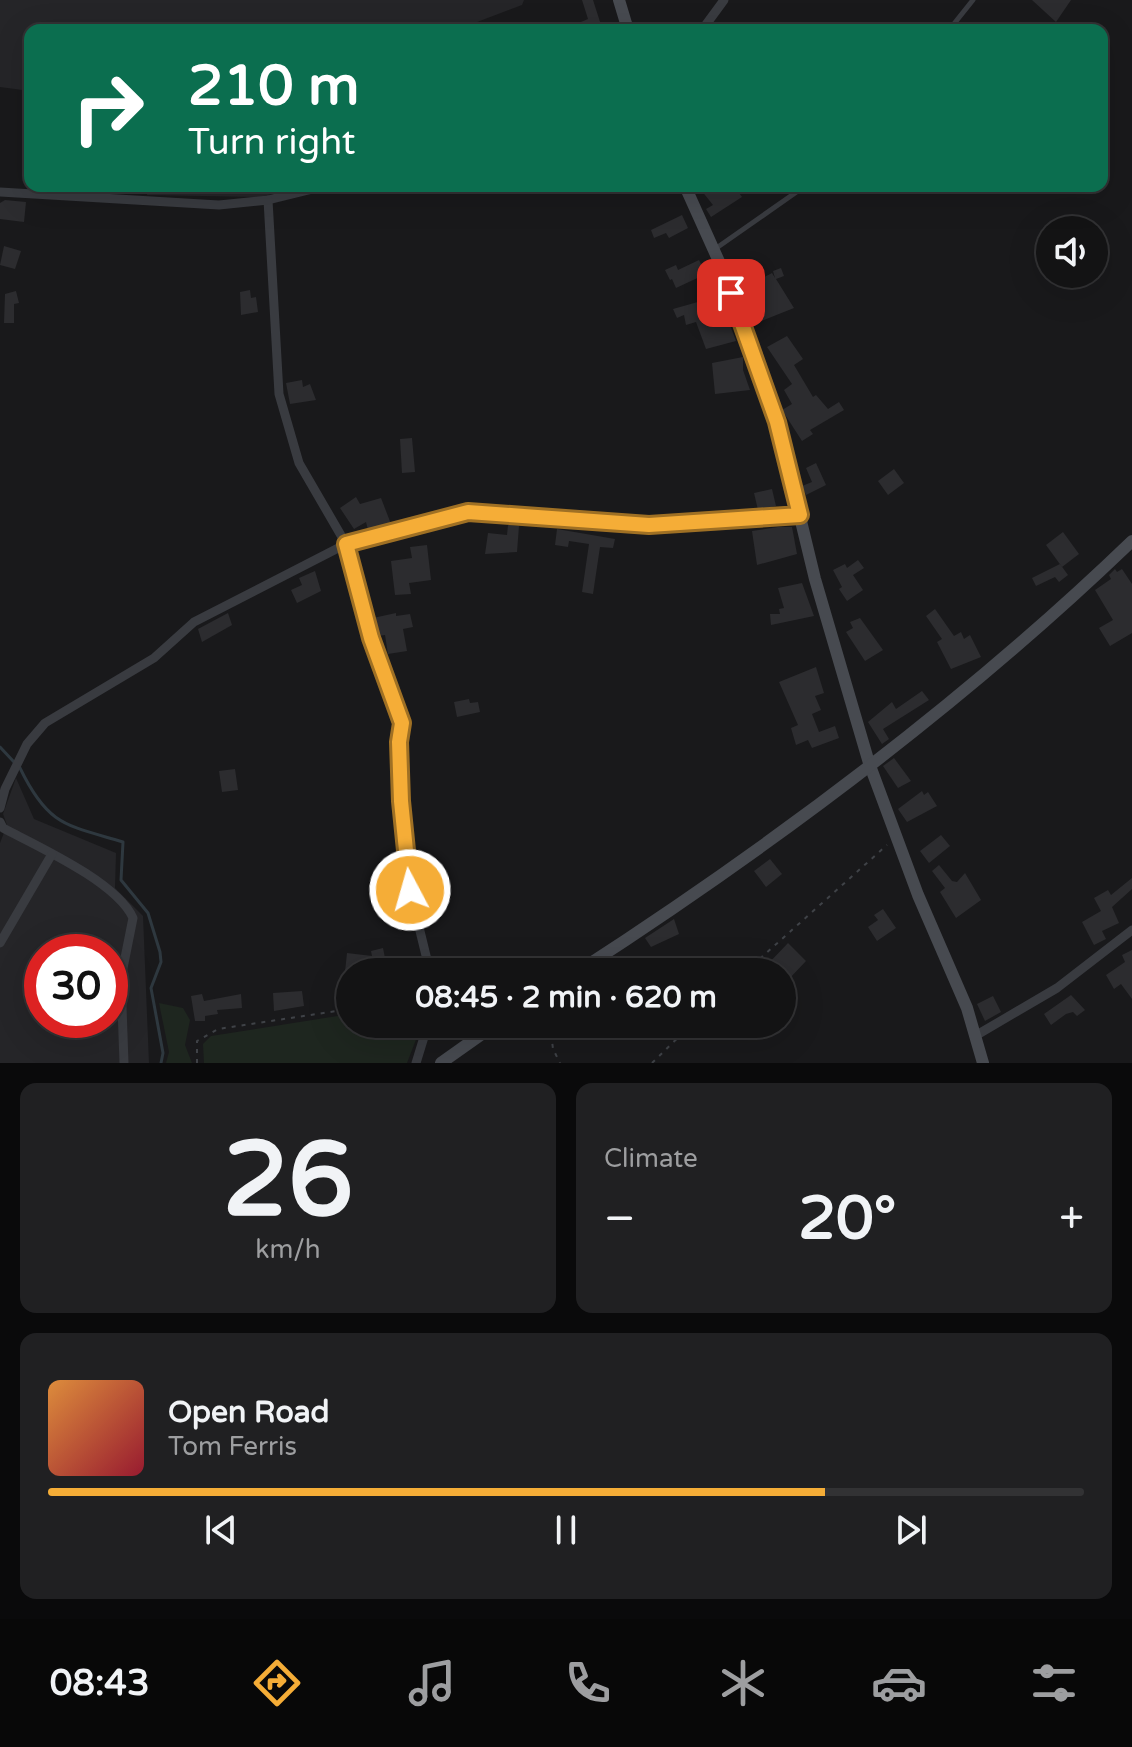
<!DOCTYPE html>
<html lang="en">
<head>
<meta charset="utf-8">
<style>
	:root { --surface:#131314; --page:#202022; --text:#f1f3f6; --muted:#9d9ea0; --line:#323234; --accent:#f5ad37 }
	body { margin:0; font-family:"Varela Round",sans-serif; background:var(--page); color:var(--text); height:100vh; display:flex; flex-direction:column; font-size:30px; white-space:nowrap }
	* { box-sizing:border-box; margin:0 }
	p { font-size:26px; color:var(--muted) }
	.icon { flex:none; width:44px; height:44px; fill:none; stroke:currentColor; stroke-width:2; stroke-linecap:round; stroke-linejoin:round }
	.map { position:relative; height:1063px; overflow:hidden }
	.drawer { display:flex; flex-direction:column; gap:20px; padding:20px; background:#0a0a0b; flex:1 }
	.drawer>* { flex:none }
	.guide { position:absolute; left:24px; top:24px; width:1084px; height:168px; border-radius:16px; box-shadow:0 8px 32px #0002,0 0 0 2px var(--line); background:#0b6e4f; color:#fff; overflow:hidden }
	.controls { position:absolute; left:1036px; top:216px; display:grid; gap:16px }
	.controls a { display:grid; place-items:center; width:72px; height:72px; border-radius:50%; background:var(--surface); box-shadow:0 8px 32px #0002,0 0 0 2px var(--line); font-size:40px }
	.speed { position:absolute; left:24px; top:934px; display:flex; gap:16px; font-size:40px; font-weight:700; text-align:center }
	.speed>* { display:grid; place-content:center; width:104px; height:104px; border-radius:50%; background:var(--surface); box-shadow:0 8px 32px #0002,0 0 0 2px var(--line); line-height:1 }
	.speed .limit { border:12px solid #d22; background:#fff; color:#111 }
	.pin { position:absolute; display:grid; place-items:center; width:68px; height:68px; color:#fff; margin:-34px; border-radius:16px; box-shadow:0 4px 12px #0006 }
	.me { position:absolute; width:88px; margin:-44px; rotate:354deg; stroke-linejoin:round; filter:drop-shadow(0 0 6px #0008) }
	.turn { display:flex; align-items:center; gap:28px; height:168px; padding:0 32px; font-size:36px }
	.turn .icon { width:104px; height:104px; stroke-width:2.5 }
	.turn b { display:block; font-size:56px; line-height:68px }
	.big { font-size:60px; font-weight:700; line-height:1.1 }
	.drawer .card { flex:1; display:flex; flex-direction:column; justify-content:center; gap:12px; min-width:0; padding:0 28px; border-radius:16px; background:var(--page) }
	.drawer .dial { align-items:center; gap:0 }
	.dial b { font-size:104px; line-height:1 }
	.song { display:flex; align-items:center; gap:24px }
	.cover { width:96px; height:96px; border-radius:12px; background:linear-gradient(135deg,hsl(30 70% 55%),hsl(350 70% 35%)) }
	.played { height:8px; border-radius:4px; background:linear-gradient(90deg,var(--accent) 75%,var(--line) 75%) }
	.keys { display:flex; justify-content:space-around; direction:ltr }
	.heat { display:flex; justify-content:space-between; align-items:center; font-size:44px; direction:ltr }
	.drawer .tiles { flex:1; display:grid; gap:20px; grid-template-columns:1fr 1fr }
	.card:last-child { grid-column:span 2 }
	.trip { position:absolute; left:336px; top:958px; width:460px; height:80px; border-radius:40px; background:var(--surface); box-shadow:0 8px 32px #0002,0 0 0 2px var(--line); font-weight:700; line-height:80px; text-align:center }
	.dock { display:flex; height:128px; justify-content:space-around; align-items:center; background:#080808; color:var(--muted) }
	.dock .icon { width:56px; height:56px }
	.dock .current { color:var(--accent) }
	.dock b { font-size:36px; color:var(--text) }
	.map>svg:first-child { display:block }
	.built { fill:#252528; fill-rule:evenodd }
	.green { fill:#1e261f }
	.lines { fill:none; stroke-linecap:round; stroke-linejoin:round }
	.stream { stroke:#2e383f; stroke-width:3 }
	.building { fill:#2c2c2f }
	.path { stroke:#3f4247; stroke-width:2; stroke-dasharray:4 6; stroke-linecap:butt }
	.lane { stroke:#393b40; stroke-width:5 }
	.street { stroke:#393b40; stroke-width:9 }
	.secondary { stroke:#474a50; stroke-width:12 }
	.route-casing { stroke:#9f7024; stroke-width:20 }
	.route { stroke:#f5ad37; stroke-width:14 }
</style>
</head>
<body>
<div class="map">
<svg width="1132" height="1063" viewBox="0 0 1132 1063">
	<rect width="100%" height="100%" fill="#19191b"/>
	<!-- built -->
	<g class="built">
		<path d="M0 0H524L522 5 456 30H30V91L0 87Z"/>
		<path d="M148 186H307L259 197 147 195Z"/>
		<path d="M16 778 34 819 116 853 115 888 143 916 149 1063H0V843L7 825 3 814ZM42 952H110V1020H42Z"/>
	</g>
	<!-- green -->
	<g class="green">
		<path d="M159 1003 183 1008 190 1020 185 1045 192 1063H166L169 1052Z"/>
		<path d="M350 1014V1024H422L407 1063H204L203 1044 211 1036Z"/>
	</g>
	<g class="lines">
		<!-- stream -->
		<g class="stream">
			<path d="M0 747 14 762"/>
			<path d="M20 768C48 826 66 825 123 842L121 880 148 913 160 952 161 962 151 988 163 1053 161 1063"/>
		</g>
	</g>
	<!-- building -->
	<g class="building">
		<path d="M582 0H593L601 25 585 30H562L588 19Z"/>
		<path d="M1032 0H1071L1056 22Z"/>
		<path d="M707 186H734L742 197 711 217 706 209 713 205 701 190Z"/>
		<path d="M5 200 26 202 24 222 0 219V203Z"/>
		<path d="M682 215 688 228 669 238 666 233 654 238 651 230Z"/>
		<path d="M4 246 21 251 15 269 0 265Z"/>
		<path d="M699 260 706 274 676 288 672 279 670 280 665 270 676 265 678 270Z"/>
		<path d="M781 268 784 276 776 279 794 308 759 322 755 313 760 310 751 284 772 273 775 278 773 271Z"/>
		<path d="M250 290 251 298 256 297 258 312 241 315 240 292Z"/>
		<path d="M16 291 19 303 14 304V323H4L5 294Z"/>
		<path d="M719 296 736 341 706 349 696 322 686 325 684 315 677 318 673 309Z"/>
		<path d="M787 336 803 359 794 365 813 397 816 395 828 409 839 402 844 410 810 430 813 434 802 441 782 410 792 404 784 390 792 384 767 347Z"/>
		<path d="M743 357V370L750 390 715 394 712 363Z"/>
		<path d="M302 380 303 387 310 384 316 400 290 404 286 383Z"/>
		<path d="M412 438 415 472 402 473 400 439Z"/>
		<path d="M816 463 826 485 806 495 802 486 812 482 806 468Z"/>
		<path d="M894 469 904 483 888 495 878 481Z"/>
		<path d="M772 489 776 506 758 510 754 493Z"/>
		<path d="M356 497 360 504 381 498 391 524 368 530 366 522 354 529 340 508Z"/>
		<path d="M508 525 519 526 517 552 485 554 488 533 507 535Z"/>
		<path d="M778 527H792L797 554 757 565 752 531Z"/>
		<path d="M557 529 615 539 613 548 600 547 593 594 582 592 589 544 569 541 568 547 555 545Z"/>
		<path d="M1063 532 1079 554 1062 567 1046 545Z"/>
		<path d="M427 545 431 580 409 583 411 594 395 595 391 561 412 558 410 547Z"/>
		<path d="M858 560 864 568 853 575 863 590 847 601 839 589 842 587 833 570 845 564 847 568Z"/>
		<path d="M1060 564 1068 575 1059 582 1055 577 1036 586 1032 578Z"/>
		<path d="M1115 569 1117 572 1122 569 1132 584V633L1110 646 1099 628 1113 620 1095 590 1111 579 1109 575Z"/>
		<path d="M315 571 321 591 297 603 291 590 302 585 299 578Z"/>
		<path d="M802 583 814 616 771 625 770 614H780L779 609 784 608 778 588Z"/>
		<path d="M935 609 954 636 961 632 964 639 970 635 981 657 951 669 937 642 942 639 926 616Z"/>
		<path d="M228 613 232 625 202 642 198 629Z"/>
		<path d="M396 613V616L410 614 413 627 403 629 407 651 388 654 385 635 378 636 373 618Z"/>
		<path d="M860 618 883 650 865 661 846 632 853 628 850 622Z"/>
		<path d="M816 667 824 693 815 696 821 710 812 714 819 732 835 726 839 738 812 748 808 740 796 745 791 728 798 725 779 682Z"/>
		<path d="M922 691 929 700 883 729 889 739 882 744 868 722 892 702 896 709Z"/>
		<path d="M469 699 470 703 478 702 480 712 457 717 454 702Z"/>
		<path d="M894 758 911 781 898 788 883 766Z"/>
		<path d="M235 769 238 790 222 792 219 771Z"/>
		<path d="M922 791 924 795 928 792 937 806 907 822 898 809Z"/>
		<path d="M941 835 950 846 929 863 920 851Z"/>
		<path d="M770 859 782 874 766 887 754 871Z"/>
		<path d="M939 865 952 881 957 882 965 873 981 900 956 918 940 892 945 888 932 871Z"/>
		<path d="M1132 878V889L1112 907 1119 923 1102 931 1106 939 1094 945 1082 922 1101 911 1094 898 1108 890 1111 895Z"/>
		<path d="M883 909 896 928 877 941 868 927 878 920 874 915Z"/>
		<path d="M674 919 679 934 651 947 645 938Z"/>
		<path d="M788 943 806 961 787 981 782 972 769 963Z"/>
		<path d="M383 948 385 958 397 960 355 967V972H345L347 953 372 956 371 951Z"/>
		<path d="M1132 950V999L1121 984 1114 989 1106 975 1125 962 1122 955Z"/>
		<path d="M302 991 304 1006 274 1011 273 993Z"/>
		<path d="M202 994 204 1001 241 994 242 1008 217 1010 218 1014 205 1016V1021H195L191 996Z"/>
		<path d="M1071 995 1085 1010 1077 1016 1073 1012 1066 1014 1051 1025 1044 1014Z"/>
		<path d="M993 996 1001 1012 985 1021 977 1004Z"/>
	</g>
	<g class="lines">
		<!-- path -->
		<g class="path">
			<path d="M745 972 887 845"/>
			<path d="M550 1024 553 1049 560 1063"/>
			<path d="M197 1063V1041L218 1029 350 1009"/>
			<path d="M652 1063 692 1024"/>
		</g>
		<!-- lane -->
		<g class="lane">
			<path d="M949 30 973 0"/>
			<path d="M715 249 805 186"/>
		</g>
		<!-- street -->
		<g class="street">
			<path d="M702 30 724 0"/>
			<path d="M325 186 268 200 279 394 299 463 346 544 371 638 402 723 399 742 401 801 410 890 430 972"/>
			<path d="M0 192 219 205 268 200"/>
			<path d="M0 808 5 789 27 744 45 723 154 658 194 622 346 544 468 512 649 525 800 515"/>
			<path d="M0 822 3 828C37 846 117 882 133 918L121 978 124 1063"/>
			<path d="M0 943 52 854"/>
			<path d="M975 1036 1057 988 1132 930"/>
			<path d="M416 1063 428 1024"/>
		</g>
		<!-- secondary -->
		<g class="secondary">
			<path d="M619 0 628 30"/>
			<path d="M685 186 721 266 777 422 815 579 869 763 918 895 967 1008 983 1063"/>
			<path d="M577 972C770 847 966 701 1132 541"/>
			<path d="M441 1063 496 1024"/>
		</g>
	</g>
	<g class="lines">
		<defs>
			<path id="route" d="M410 890 401 801 399 742 402 723 371 638 346 544 468 512 649 525 800 515 777 422 731 293"/>
		</defs>
		<!-- route casing -->
		<use href="#route" class="route-casing"/>
		<!-- route -->
		<use href="#route" class="route"/>
	</g>
</svg>
<div class="controls">
<a><svg class="icon" aria-label="sound" viewBox="0 0 24 24"><path d="M4 9h4l5-4v14l-5-4H4zM17 9q2 3 0 6"/></svg></a>
</div>
<div class="speed"><div class="limit">30</div></div>
<div class="pin" style="left:731px;top:293px;background:#d93025"><svg class="icon" aria-label="arrive" viewBox="0 0 24 24"><path d="M6 21V4h12l-3 4 3 4H6"/></svg></div>
<svg class="me" style="left:410px;top:890px" viewBox="-20 -20 40 40"><circle r="17" fill="#f5ad37" stroke="#fff" stroke-width="3"/><path d="M0-11L8 9 0 5-8 9z" fill="#fff"/></svg>
<div class="trip">08:45 · 2 min · 620 m</div>
<div class="guide">
<div class="turn"><svg class="icon" aria-label="right" viewBox="0 0 24 24"><path d="M7 20v-9h11M14 6l5 5-5 5"/></svg><div><b>210 m</b>Turn right</div></div>
</div>
</div>
<section class="drawer">
<div class="tiles">
<div class="card dial"><b>26</b><p>km/h</p></div>
<div class="card"><p>Climate</p>
<div class="heat"><a>−</a><b class="big">20°</b><a>+</a></div>
</div>
<div class="card">
<div class="song"><i class="cover"></i><div><b>Open Road</b><p>Tom Ferris</p></div></div>
<div class="played"></div>
<div class="keys"><svg class="icon" aria-label="previous" viewBox="0 0 24 24"><path d="M18 5L8 12l10 7zM5 5v14"/></svg><svg class="icon" aria-label="pause" viewBox="0 0 24 24"><path d="M8 5v14M16 5v14"/></svg><svg class="icon" aria-label="next" viewBox="0 0 24 24"><path d="M6 5l10 7-10 7zM19 5v14"/></svg></div>
</div>
</div>
</section>
<nav class="dock">
<b>08:43</b>
<svg class="icon current" aria-label="directions" viewBox="0 0 24 24"><path d="M12 3l9 9-9 9-9-9zM9 14v-3h6M13 9l2 2-2 2"/></svg>
<svg class="icon" aria-label="music" viewBox="0 0 24 24"><path d="M9 18V5l10-2v13"/><circle cx="6" cy="18" r="3"/><circle cx="16" cy="16" r="3"/></svg>
<svg class="icon" aria-label="phone" viewBox="0 0 24 24"><path d="M5 4h4l2 5-3 2q2 4 5 5l2-3 5 2v4C11 20 4 13 5 4z"/></svg>
<svg class="icon" aria-label="climate" viewBox="0 0 24 24"><path d="M12 3v18M4 7l16 10M4 17L20 7"/></svg>
<svg class="icon" aria-label="car" viewBox="0 0 24 24"><path d="M5 17H2v-5l4-1 3-4h7l3 4 3 1v5h-3M9 17h6M6 11h13"/><circle cx="7" cy="17" r="2"/><circle cx="17" cy="17" r="2"/></svg>
<svg class="icon" aria-label="filters" viewBox="0 0 24 24"><path d="M4 7h16M4 17h16"/><circle cx="9" cy="7" r="2"/><circle cx="15" cy="17" r="2"/></svg>
</nav>
</body>
</html>
